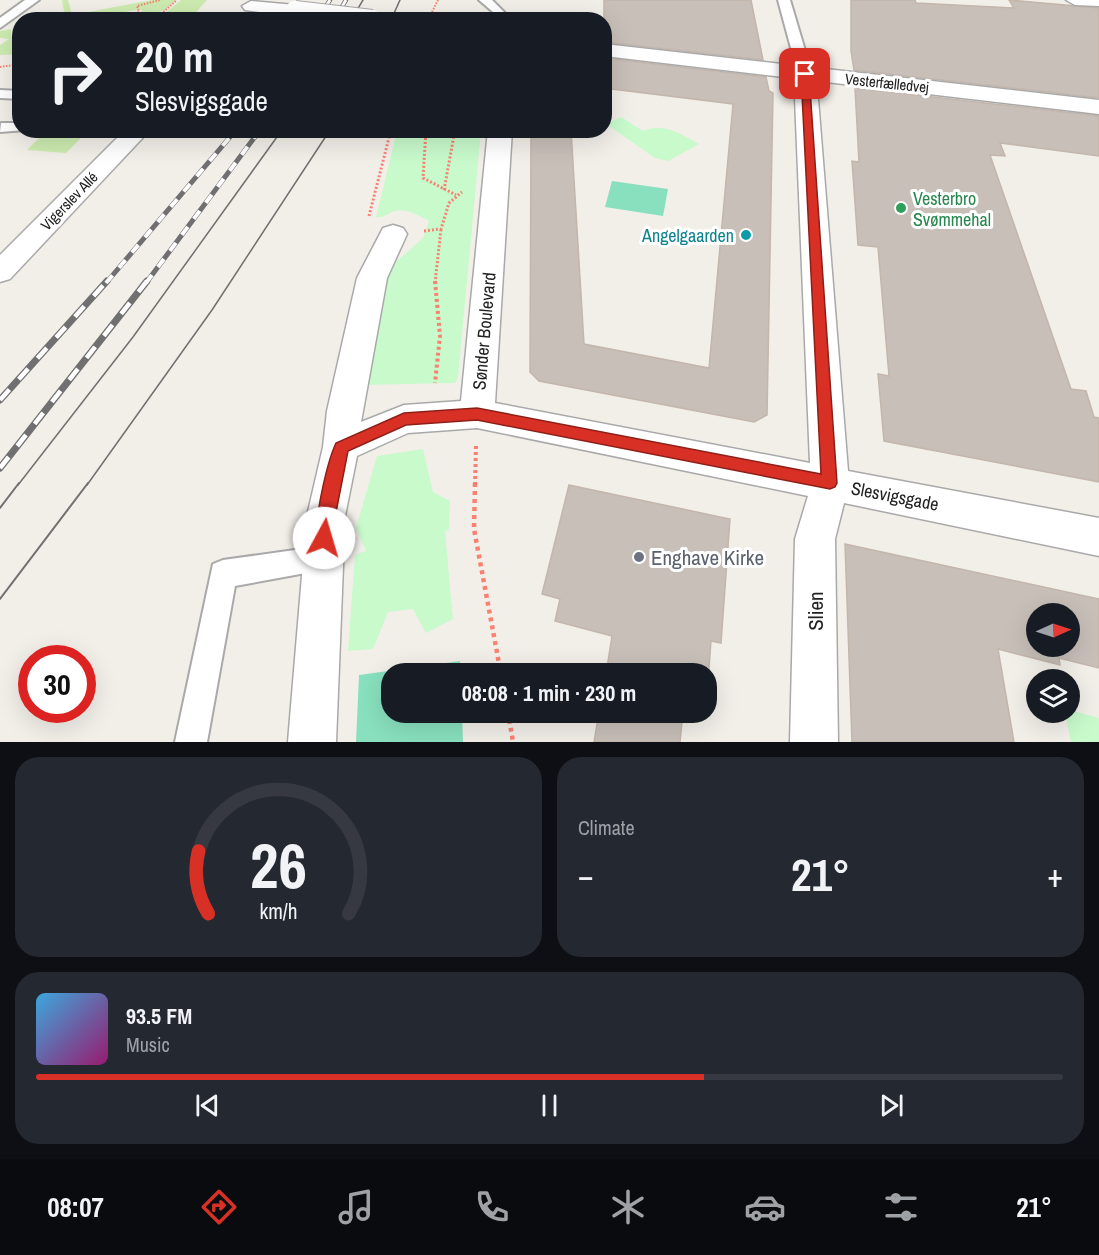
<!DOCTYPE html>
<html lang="en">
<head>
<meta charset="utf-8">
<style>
	:root { --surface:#171b24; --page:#242831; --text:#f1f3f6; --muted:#9ea1a6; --line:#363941; --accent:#d93025 }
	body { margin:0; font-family:"Archivo Narrow",sans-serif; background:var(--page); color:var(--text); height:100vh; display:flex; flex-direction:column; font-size:22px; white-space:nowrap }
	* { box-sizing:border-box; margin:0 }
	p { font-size:20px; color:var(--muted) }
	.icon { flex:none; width:33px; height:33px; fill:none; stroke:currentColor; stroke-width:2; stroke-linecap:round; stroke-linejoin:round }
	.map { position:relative; height:742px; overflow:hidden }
	.panel { display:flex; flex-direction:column; gap:15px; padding:15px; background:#0d0f14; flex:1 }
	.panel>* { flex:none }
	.top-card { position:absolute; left:12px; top:12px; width:600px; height:126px; border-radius:24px; box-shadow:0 6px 24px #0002; background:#171b24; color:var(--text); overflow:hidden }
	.needle { width:39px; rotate:87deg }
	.tools { position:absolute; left:1026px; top:603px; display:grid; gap:12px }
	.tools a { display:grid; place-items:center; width:54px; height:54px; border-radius:50%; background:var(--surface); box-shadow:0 6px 24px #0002; font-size:30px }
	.speed { position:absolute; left:18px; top:645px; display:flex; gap:12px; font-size:30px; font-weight:700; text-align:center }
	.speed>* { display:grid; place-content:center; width:78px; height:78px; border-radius:50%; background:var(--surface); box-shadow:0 6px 24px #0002; line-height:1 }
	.speed .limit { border:9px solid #d22; background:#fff; color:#111 }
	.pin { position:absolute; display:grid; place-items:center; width:51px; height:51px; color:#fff; margin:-26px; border-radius:12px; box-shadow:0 3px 9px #0006 }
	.me { position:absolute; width:66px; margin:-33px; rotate:6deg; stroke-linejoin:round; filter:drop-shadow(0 0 4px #0008) }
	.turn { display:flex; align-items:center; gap:21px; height:126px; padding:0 24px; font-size:27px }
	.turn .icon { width:78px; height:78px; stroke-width:2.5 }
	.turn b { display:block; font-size:42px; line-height:51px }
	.big { font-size:45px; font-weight:800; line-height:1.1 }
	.panel .tile { flex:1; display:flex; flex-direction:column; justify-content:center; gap:9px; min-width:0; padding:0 21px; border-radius:24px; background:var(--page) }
	.panel .dial { align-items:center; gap:0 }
	.dial svg { height:156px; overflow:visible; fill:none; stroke:var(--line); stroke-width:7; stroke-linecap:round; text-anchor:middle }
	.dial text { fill:var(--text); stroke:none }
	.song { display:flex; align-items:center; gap:18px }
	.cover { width:72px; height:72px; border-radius:9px; background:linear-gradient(135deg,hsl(200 70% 55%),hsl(320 70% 35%)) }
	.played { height:6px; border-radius:3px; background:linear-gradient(90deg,var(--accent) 65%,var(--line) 65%) }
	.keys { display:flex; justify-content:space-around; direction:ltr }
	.heat { display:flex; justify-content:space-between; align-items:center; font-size:33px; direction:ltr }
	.panel .tiles { flex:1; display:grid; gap:15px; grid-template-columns:1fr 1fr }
	.tile:last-child { grid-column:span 2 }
	.trip { position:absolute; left:381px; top:663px; width:336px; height:60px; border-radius:24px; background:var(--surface); box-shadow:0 6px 24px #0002; font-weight:800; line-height:60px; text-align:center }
	.tab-bar { display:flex; height:96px; justify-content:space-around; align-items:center; background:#090b0e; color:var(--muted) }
	.tab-bar .icon { width:42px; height:42px }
	.tab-bar .current { color:var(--accent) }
	.tab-bar b { font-size:27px; color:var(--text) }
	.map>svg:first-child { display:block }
	.grass { fill:#cdebb0 }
	.park { fill:#c8facc }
	.pitch { fill:#88e0be }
	.building { fill:#c7bfb8; stroke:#c4b6ab; stroke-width:1.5; fill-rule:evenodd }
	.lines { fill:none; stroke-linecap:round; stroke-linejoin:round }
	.service-casing { stroke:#a9a9a9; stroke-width:4 }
	.minor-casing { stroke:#a9a9a9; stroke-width:3 }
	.tertiary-casing { stroke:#a9a9a9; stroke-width:3 }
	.path-far3 { stroke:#fa8072; stroke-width:2; stroke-dasharray:1.5 1.5; stroke-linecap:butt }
	.path-far2 { stroke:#fa8072; stroke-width:3; stroke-dasharray:2 2; stroke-linecap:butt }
	.path-far1 { stroke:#fa8072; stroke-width:4; stroke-dasharray:3 3; stroke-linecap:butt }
	.path { stroke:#fa8072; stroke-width:4.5; stroke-dasharray:4 4; stroke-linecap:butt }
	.service { fill:#fff; fill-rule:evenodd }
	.minor { fill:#fff; fill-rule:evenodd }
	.tertiary { fill:#fff; fill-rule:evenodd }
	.tram-far1 { stroke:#707070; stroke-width:1.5 }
	.tram { stroke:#707070; stroke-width:2 }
	.rail-far2-casing { stroke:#707070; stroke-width:4.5 }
	.rail-far1-casing { stroke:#707070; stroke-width:5 }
	.rail-casing { stroke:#707070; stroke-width:7 }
	.rail-far2 { stroke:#fff; stroke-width:3; stroke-dasharray:8; stroke-linecap:butt }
	.rail-far1 { stroke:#fff; stroke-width:4; stroke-dasharray:10; stroke-linecap:butt }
	.rail { stroke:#fff; stroke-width:4.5; stroke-dasharray:14; stroke-linecap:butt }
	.tertiary-bridge-casing { stroke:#a9a9a9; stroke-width:22; stroke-linecap:butt }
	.tertiary-bridge { stroke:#fff; stroke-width:20 }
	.route { fill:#d93025; stroke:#8d1f18; stroke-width:1.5 }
	.leisure-dot { fill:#2e9e5b; stroke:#fff; stroke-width:2 }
	.culture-dot { fill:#0f9aa8; stroke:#fff; stroke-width:2 }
	.worship-dot { fill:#6b7280; stroke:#fff; stroke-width:2 }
	.labels { text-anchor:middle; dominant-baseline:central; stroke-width:6; stroke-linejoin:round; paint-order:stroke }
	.far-street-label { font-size:15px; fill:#222; stroke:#fff }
	.leisure-label { font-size:18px; fill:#27864d; stroke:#fff; text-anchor:start }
	.culture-label { font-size:18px; fill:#0d838f; stroke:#fff; text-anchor:end }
	.street-label { font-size:18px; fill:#222; stroke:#fff }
	.near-worship-label { font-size:21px; fill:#5b616d; stroke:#fff; text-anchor:start }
	.near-street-label { font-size:21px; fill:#222; stroke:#fff }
</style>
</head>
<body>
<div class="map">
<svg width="1099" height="742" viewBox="0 0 1099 742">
	<rect width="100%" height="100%" fill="#f2efe9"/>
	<!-- grass -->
	<g class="grass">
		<path d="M62 0H68L72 15 152 0H176L165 10 144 16 141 9 89 19H56L65 17Z"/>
		<path d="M181 0H207L190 19H167L171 18 170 13 164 14Z"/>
		<path d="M11 29V37L19 36V54L0 55V45L9 39 0 38V31Z"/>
		<path d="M55 130H88V131L66 153 27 150 41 136Z"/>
	</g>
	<!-- park -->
	<g class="park">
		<path d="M621 117 643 131C664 122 680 134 699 144L668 161 655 158 606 124Z"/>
		<path d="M397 131H481L458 377 455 383 358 385 379 277 423 238 429 221C419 216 407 208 395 211 388 213 384 218 376 217Z"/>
		<path d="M423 449 433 492 450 501 449 529 445 532 453 619 426 633 413 609 388 612 373 649 348 651 355 555 366 551 356 528 377 456Z"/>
		<path d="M1070 710 1099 718V742H1071L1065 713 1070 712Z"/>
	</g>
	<!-- pitch -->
	<g class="pitch">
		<path d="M612 181 668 189 663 216 605 207Z"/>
		<path d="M460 661V673L392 674V712L462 713 463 742H356L359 675Z"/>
	</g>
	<!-- building -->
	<g class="building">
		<path d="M604 0H751L763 60 604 42Z"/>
		<path d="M851 0H915L916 3 1014 8 1009 0 1099 8V98L854 70 851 51Z"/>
		<path d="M604 58 766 77 769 91 773 93 767 415 754 422 539 381 530 372 531 130H571L584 344 709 368 733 104 604 88Z"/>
		<path d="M855 88 1099 116V156L1000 143 1005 156 990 155 1071 389 1086 391 1094 417 1099 418V482L884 441 878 374 889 376 878 247 858 245 852 161 859 162Z"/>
		<path d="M569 485 730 519 721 643 711 641 708 681 706 674H606L612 636 555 621 560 599 542 594Z"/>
		<path d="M845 544 1099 599V668L1059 658 1060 665 998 649 1014 742H852ZM1036 614H1070V646H1036Z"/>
		<path d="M599 712H683L680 742H594Z"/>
	</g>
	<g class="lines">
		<defs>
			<g id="service">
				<path d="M25 0H39L0 28V18Z"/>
				<path d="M479 0H492L506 14 500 18Z"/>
				<path d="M778 0H790L812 74 810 77H800L798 74Z"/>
				<path d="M0 90 20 91V99L0 98Z"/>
				<path d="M1 123H20V130H26L0 132Z"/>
				<path d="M323 546 333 550 337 559 333 568 235 586 207 742H175L213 564 223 560Z"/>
			</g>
			<g id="minor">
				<path d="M1066 0H1099V6L1075 5Z"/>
				<path d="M805 68 812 70 816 74 848 471 1099 518V556L844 503 835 539 838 742H790L795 539 808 496 477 428 408 433 357 456 345 516 336 742H288L307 516 323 447 327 411 357 278 383 228 393 225 403 228 407 234 387 278 361 422 404 405 461 401 488 130H512L495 403 810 463 794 74 798 70Z"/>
			</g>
			<g id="tertiary">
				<path d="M251 1 295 5 304 11 295 17 245 10 242 6Z"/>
				<path d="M604 44 1099 100V114L604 56Z"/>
				<path d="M125 130H150L10 279 0 282V255Z"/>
			</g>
		</defs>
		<!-- service casing -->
		<use href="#service" class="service-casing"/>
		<!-- minor casing -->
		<use href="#minor" class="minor-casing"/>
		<!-- tertiary casing -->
		<use href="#tertiary" class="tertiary-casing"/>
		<!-- path-far3 -->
		<g class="path-far3">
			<path d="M141 19 160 15 177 0"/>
			<path d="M142 19 137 6 160 0"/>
			<path d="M102 20 139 12"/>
			<path d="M428 20 438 0"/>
			<path d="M0 67 20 64"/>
		</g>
		<!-- path-far2 -->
		<g class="path-far2">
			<path d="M426 130 423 178 456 195"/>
			<path d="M444 190 455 130"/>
			<path d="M369 216 391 130"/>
			<path d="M424 231 441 229 449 203 462 192"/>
			<path d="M435 283 441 229"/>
		</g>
		<!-- path-far1 -->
		<g class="path-far1">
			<path d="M435 281 440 336 435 383"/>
			<path d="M475 485 476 446"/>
		</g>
		<!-- path -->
		<g class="path">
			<path d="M475 483 474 529 501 674"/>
			<path d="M508 712 513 742"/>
		</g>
		<!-- service -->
		<use href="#service" class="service"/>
		<!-- minor -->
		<use href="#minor" class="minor"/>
		<!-- tertiary -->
		<use href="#tertiary" class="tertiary"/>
		<!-- tram-far1 -->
		<g class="tram-far1">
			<path d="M351 20 363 0"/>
			<path d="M391 20 400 0"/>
			<path d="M18 485 133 337 282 130"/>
			<path d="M87 485 212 310 330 130"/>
		</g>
		<!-- tram -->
		<g class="tram">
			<path d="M0 508 19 483"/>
			<path d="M0 599 88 483"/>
		</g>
		<defs>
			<g id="rail-far2">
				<path d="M317 20 330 0"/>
				<path d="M334 20 346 0"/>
			</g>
			<g id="rail-far1">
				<path d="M106 283 236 130"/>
				<path d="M146 283 260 130"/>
			</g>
			<g id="rail">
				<path d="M0 400 107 281"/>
				<path d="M0 468 147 281"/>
			</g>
		</defs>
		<!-- rail-far2 casing -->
		<use href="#rail-far2" class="rail-far2-casing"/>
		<!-- rail-far1 casing -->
		<use href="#rail-far1" class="rail-far1-casing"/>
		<!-- rail casing -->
		<use href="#rail" class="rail-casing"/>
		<!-- rail-far2 -->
		<use href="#rail-far2" class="rail-far2"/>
		<!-- rail-far1 -->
		<use href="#rail-far1" class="rail-far1"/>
		<!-- rail -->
		<use href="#rail" class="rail"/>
		<defs>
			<path id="tertiary-bridge" d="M295 11 372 20"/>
		</defs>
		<!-- tertiary-bridge casing -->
		<use href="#tertiary-bridge" class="tertiary-bridge-casing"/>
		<!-- tertiary-bridge -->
		<use href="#tertiary-bridge" class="tertiary-bridge"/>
	</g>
	<!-- route -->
	<path class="route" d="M805 72 809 74 837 483 835 487 830 489 477 420 406 425 348 451 330 543 324 545 319 543C311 527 328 460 336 443L404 413 477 408 821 474 801 74Z"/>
	<!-- markers -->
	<circle class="leisure-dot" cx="901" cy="208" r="6"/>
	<circle class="culture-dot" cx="746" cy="235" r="6"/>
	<circle class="worship-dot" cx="639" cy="557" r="6"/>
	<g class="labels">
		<!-- far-street labels -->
		<g class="far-street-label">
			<text transform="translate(887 83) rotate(6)">Vesterfælledvej</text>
			<text transform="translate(69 201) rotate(-46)">Vigerslev Allé</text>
		</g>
		<!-- leisure labels -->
		<g class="leisure-label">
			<text x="913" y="198">Vesterbro<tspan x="913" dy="21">Svømmehal</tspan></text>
		</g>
		<!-- culture labels -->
		<g class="culture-label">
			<text x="734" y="235">Angelgaarden</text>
		</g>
		<!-- street labels -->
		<g class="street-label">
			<text transform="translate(484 331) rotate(-85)">Sønder Boulevard</text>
			<text transform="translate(895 496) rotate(11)">Slesvigsgade</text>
		</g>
		<!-- near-worship labels -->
		<g class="near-worship-label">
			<text x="651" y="557">Enghave Kirke</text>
		</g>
		<!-- near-street labels -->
		<g class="near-street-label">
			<text transform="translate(815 611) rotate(-90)">Slien</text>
		</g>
	</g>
</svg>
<div class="tools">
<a><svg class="needle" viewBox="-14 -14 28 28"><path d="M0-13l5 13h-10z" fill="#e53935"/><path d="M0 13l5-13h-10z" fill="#9ea1a6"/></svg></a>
<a><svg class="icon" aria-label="layers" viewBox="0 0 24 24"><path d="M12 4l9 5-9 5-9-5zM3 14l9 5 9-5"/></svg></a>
</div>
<div class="speed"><div class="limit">30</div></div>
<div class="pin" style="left:805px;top:74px;background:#d93025"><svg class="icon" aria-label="arrive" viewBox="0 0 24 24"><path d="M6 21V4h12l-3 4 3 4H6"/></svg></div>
<svg class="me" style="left:324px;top:538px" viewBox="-20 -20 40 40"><circle r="19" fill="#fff"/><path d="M0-13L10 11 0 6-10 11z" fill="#d93025"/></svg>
<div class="trip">08:08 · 1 min · 230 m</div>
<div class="top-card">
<div class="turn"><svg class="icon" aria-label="right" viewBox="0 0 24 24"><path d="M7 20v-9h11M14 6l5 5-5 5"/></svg><div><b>20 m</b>Slesvigsgade</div></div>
</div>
</div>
<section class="panel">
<div class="tiles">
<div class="tile dial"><svg viewBox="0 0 100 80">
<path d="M14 69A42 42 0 1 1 86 69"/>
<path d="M14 69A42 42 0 0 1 9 37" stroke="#d93025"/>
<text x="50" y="56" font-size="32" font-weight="700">26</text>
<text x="50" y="72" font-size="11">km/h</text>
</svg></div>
<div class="tile"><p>Climate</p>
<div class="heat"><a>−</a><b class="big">21°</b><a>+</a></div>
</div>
<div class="tile">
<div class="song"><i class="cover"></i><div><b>93.5 FM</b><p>Music</p></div></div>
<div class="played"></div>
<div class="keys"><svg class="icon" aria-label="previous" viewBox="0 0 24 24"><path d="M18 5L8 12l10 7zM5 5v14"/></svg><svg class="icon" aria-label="pause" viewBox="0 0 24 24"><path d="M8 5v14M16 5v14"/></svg><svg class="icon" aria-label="next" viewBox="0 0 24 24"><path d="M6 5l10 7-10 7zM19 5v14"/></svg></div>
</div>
</div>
</section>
<nav class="tab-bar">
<b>08:07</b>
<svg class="icon current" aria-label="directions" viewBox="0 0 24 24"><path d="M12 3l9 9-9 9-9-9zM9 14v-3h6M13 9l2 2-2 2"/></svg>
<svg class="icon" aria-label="music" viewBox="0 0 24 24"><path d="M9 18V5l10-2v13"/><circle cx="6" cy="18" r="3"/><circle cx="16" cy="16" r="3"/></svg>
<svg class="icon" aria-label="phone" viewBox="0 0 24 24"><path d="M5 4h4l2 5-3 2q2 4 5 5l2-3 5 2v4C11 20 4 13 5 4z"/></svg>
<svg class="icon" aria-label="climate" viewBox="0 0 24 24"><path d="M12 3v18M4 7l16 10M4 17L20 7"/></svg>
<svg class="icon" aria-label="car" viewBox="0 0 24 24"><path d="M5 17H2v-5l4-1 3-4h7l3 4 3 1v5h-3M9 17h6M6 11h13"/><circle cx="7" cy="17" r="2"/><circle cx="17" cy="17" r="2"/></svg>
<svg class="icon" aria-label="filters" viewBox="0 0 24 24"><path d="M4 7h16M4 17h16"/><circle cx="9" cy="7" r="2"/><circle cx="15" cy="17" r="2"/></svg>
<b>21°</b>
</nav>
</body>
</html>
